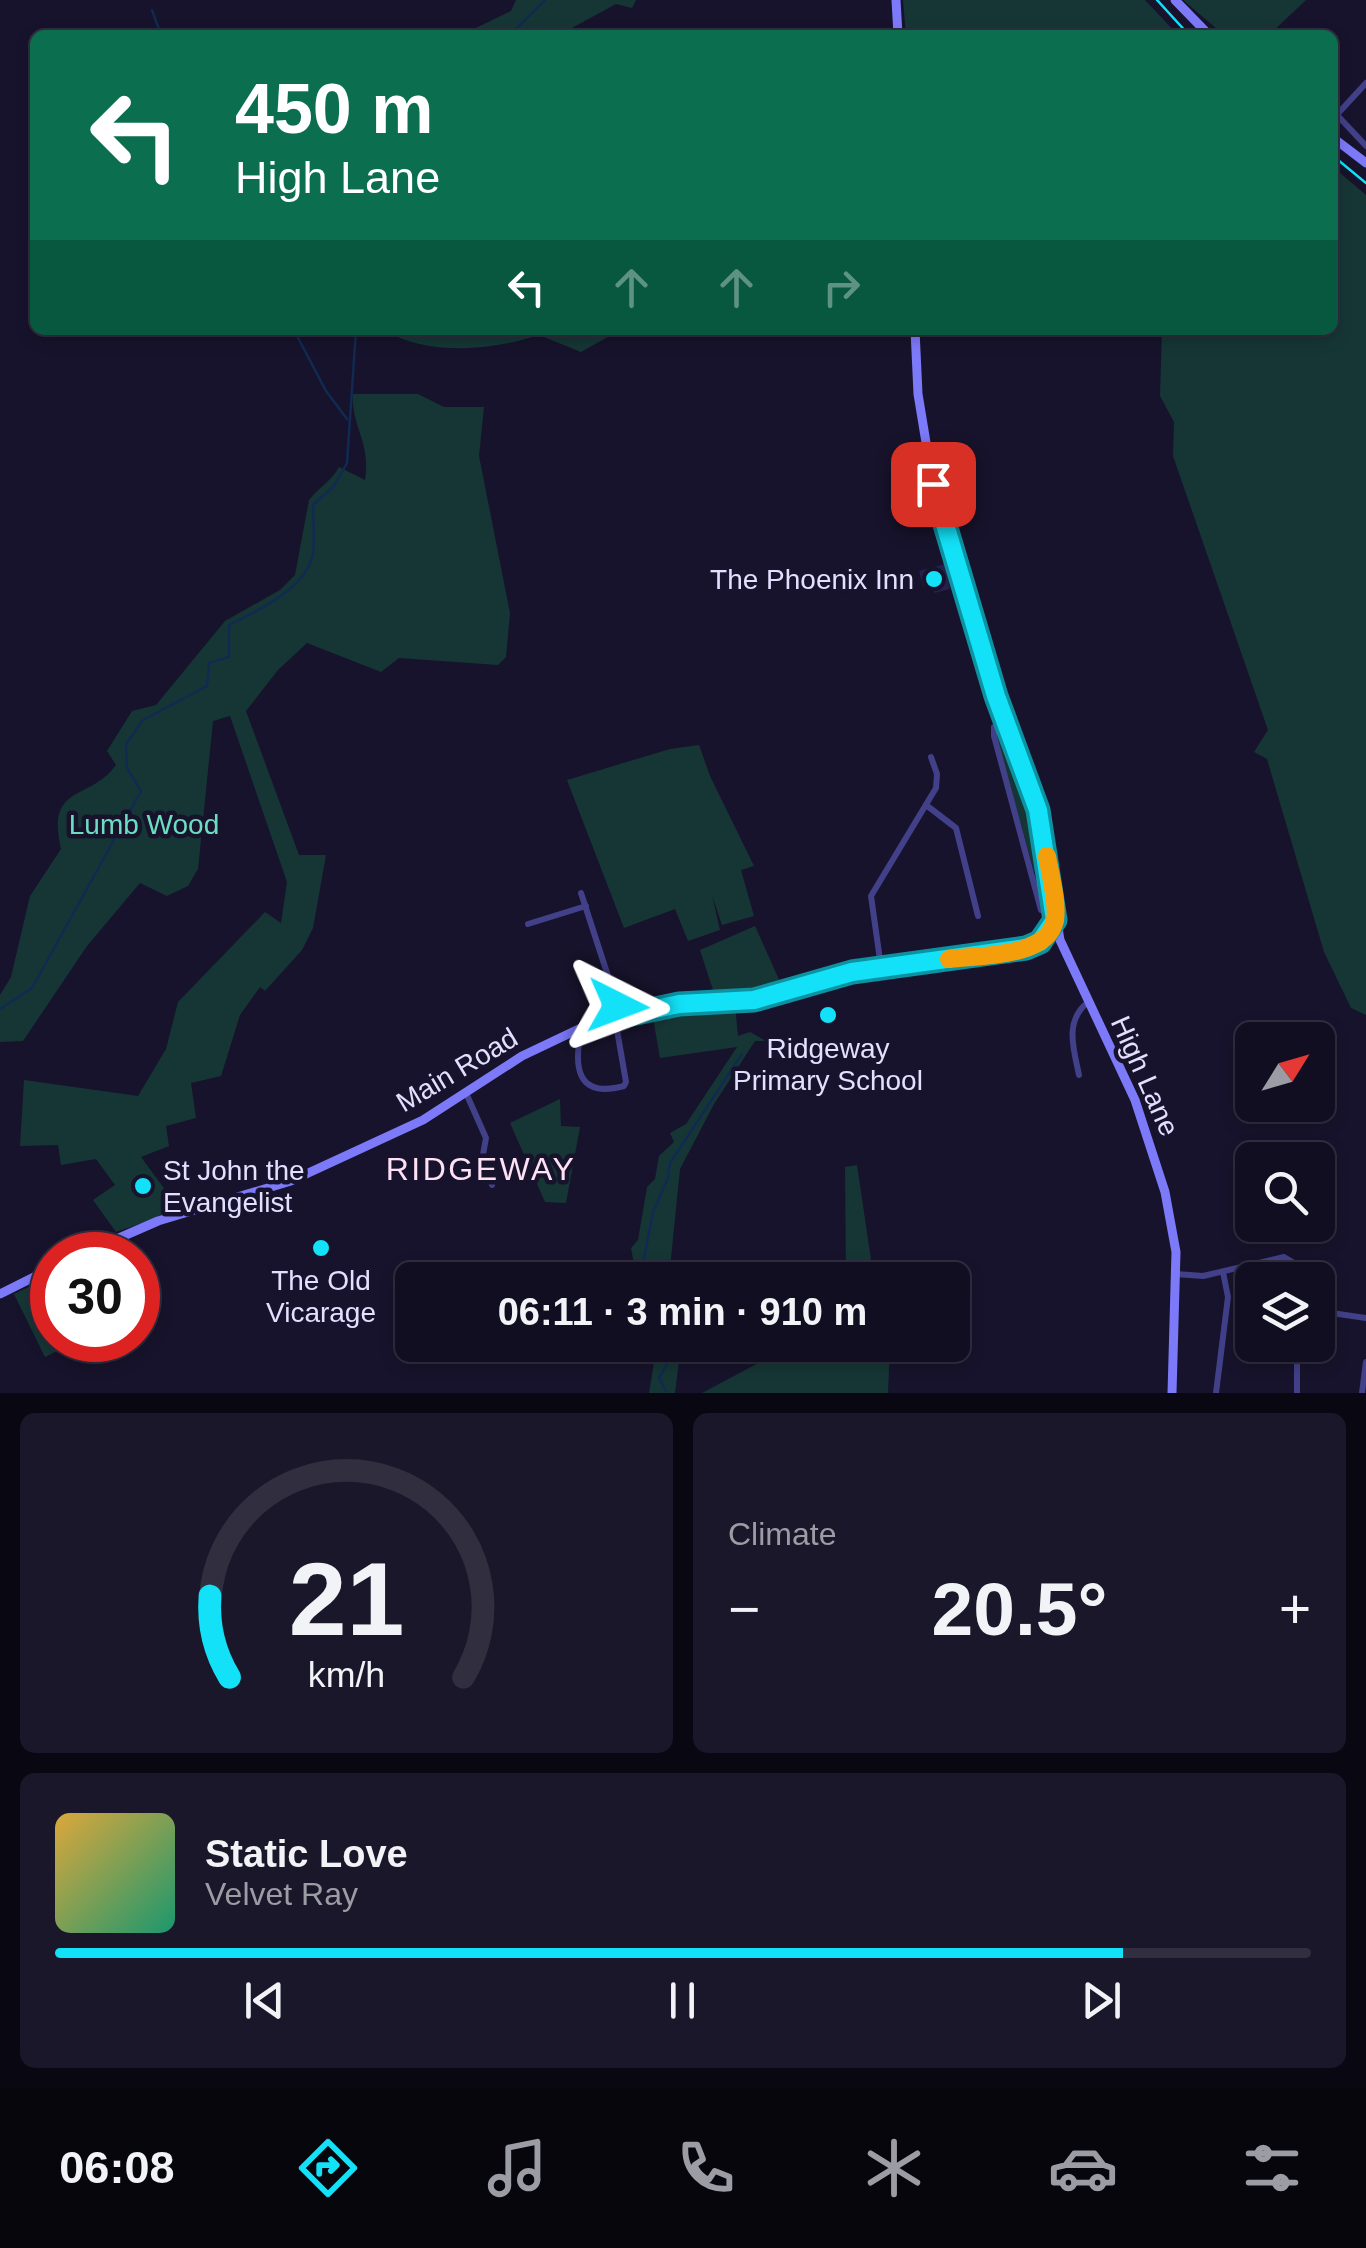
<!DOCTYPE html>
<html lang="en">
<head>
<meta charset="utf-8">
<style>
	:root { --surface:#110e21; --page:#1a172a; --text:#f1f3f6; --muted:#9c9ca5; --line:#302e3f; --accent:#12e1f7 }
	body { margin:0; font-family:Arial,sans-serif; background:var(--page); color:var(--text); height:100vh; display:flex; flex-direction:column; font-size:38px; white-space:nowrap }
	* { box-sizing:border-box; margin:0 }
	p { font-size:32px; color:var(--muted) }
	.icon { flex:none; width:55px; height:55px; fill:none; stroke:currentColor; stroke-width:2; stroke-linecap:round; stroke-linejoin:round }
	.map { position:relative; height:1393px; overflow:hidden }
	.sheet { display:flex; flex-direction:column; gap:20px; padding:20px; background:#090812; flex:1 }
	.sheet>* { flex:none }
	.banner { position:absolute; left:30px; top:30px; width:1308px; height:305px; border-radius:15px; box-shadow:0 5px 15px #0003,0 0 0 2px var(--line); background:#0b6e4f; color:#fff; overflow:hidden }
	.needle { width:65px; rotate:53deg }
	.fabs { position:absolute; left:1235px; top:1022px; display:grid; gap:20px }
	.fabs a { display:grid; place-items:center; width:100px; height:100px; border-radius:15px; background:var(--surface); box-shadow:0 5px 15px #0003,0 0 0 2px var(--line); font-size:50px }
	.speed { position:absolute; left:30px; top:1232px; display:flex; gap:20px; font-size:50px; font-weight:700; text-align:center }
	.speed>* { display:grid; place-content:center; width:130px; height:130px; border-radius:50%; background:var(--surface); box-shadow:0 5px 15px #0003,0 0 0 2px var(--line); line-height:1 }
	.speed .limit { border:15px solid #d22; background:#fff; color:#111 }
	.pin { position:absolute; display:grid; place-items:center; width:85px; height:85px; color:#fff; margin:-42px; border-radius:20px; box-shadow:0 5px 15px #0006 }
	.me { position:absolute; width:110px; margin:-55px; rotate:93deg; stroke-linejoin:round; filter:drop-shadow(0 0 8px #0008) }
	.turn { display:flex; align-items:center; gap:35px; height:210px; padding:0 40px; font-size:45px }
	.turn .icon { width:130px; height:130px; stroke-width:2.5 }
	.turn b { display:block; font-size:70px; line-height:85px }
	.lanes { display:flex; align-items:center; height:95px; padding:0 40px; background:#0003; justify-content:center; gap:50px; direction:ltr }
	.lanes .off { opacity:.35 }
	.big { font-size:75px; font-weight:700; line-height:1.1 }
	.sheet .tile { flex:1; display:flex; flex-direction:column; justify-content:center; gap:15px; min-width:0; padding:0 35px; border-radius:15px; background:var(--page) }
	.sheet .dial { align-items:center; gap:0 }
	.dial svg { height:260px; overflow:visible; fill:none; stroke:var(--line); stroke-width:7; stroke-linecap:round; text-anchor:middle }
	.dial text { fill:var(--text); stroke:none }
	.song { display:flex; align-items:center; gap:30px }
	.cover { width:120px; height:120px; border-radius:15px; background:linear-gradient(135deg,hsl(40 70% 55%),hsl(160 70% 35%)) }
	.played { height:10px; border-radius:5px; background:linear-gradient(90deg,var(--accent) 85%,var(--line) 85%) }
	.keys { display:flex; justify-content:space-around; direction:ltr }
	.heat { display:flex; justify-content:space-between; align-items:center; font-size:55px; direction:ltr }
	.sheet .tiles { flex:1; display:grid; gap:20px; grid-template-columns:1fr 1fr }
	.tile:last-child { grid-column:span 2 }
	.trip { position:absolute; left:395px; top:1262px; width:575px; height:100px; border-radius:15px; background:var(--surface); box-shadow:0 5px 15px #0003,0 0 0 2px var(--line); font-weight:700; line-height:100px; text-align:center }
	.menu { display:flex; height:160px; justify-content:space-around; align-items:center; background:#07060d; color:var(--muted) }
	.menu .icon { width:70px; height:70px }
	.menu .on { color:var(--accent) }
	.menu b { font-size:45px; color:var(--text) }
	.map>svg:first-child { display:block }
	.green { fill:#163635 }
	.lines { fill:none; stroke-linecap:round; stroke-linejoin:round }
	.stream { stroke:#112a52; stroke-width:2.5 }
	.building { fill:#281f4d }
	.street { stroke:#424089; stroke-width:6 }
	.secondary { stroke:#7d7afa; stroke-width:9 }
	.tram { stroke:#12e1f7; stroke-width:2.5 }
	.route-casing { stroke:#0c92a1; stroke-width:25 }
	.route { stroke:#12e1f7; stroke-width:18 }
	.slow { stroke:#f59e0b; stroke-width:18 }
	.poi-dot { fill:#12e1f7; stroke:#17132c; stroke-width:4 }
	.labels { text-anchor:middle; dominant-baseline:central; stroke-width:9; stroke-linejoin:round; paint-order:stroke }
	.poi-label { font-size:28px; fill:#e3dffe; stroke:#17132c }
	.park-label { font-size:28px; fill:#6bdec1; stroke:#17132c }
	.street-label { font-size:28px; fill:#e3dffe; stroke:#17132c }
	.quarter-label { font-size:32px; letter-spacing:2.5px; fill:#fee1f4; stroke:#17132c }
</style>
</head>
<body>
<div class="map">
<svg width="1366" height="1393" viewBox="0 0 1366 1393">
	<rect width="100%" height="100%" fill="#17132c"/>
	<!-- green -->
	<g class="green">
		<path d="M516 0H636L632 8 616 4 559 35H461L511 11Z"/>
		<path d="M903 0H1145L1178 35H906Z"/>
		<path d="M1183 0H1306L1269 35H1224Z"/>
		<path d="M1333 167 1366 195V1015L1351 1008 1324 952 1267 759 1254 752 1268 730 1173 456 1174 422 1160 396 1162 330H1332Z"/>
		<path d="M383 330H620L581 352 539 335C491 351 428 356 383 330Z"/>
		<path d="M353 394H418L444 407H484L479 456 510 613 506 657 498 665 399 658 381 672 307 643 278 670 246 711 299 855H326L313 928 302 950 265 991 260 987 240 1015 221 1076 191 1083 196 1118 166 1126 169 1146 141 1157 180 1210 116 1232 93 1200 115 1185 96 1159 61 1165 58 1145 20 1146 24 1080 138 1096 166 1049 178 1002 265 912 281 923 287 882 230 716 213 721 198 869 188 886 167 896 140 883 87 946 23 1041 0 1042V995L11 977 30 896 61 849C46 783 89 802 116 765L107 751 132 711 156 705 225 621 280 590 295 575 309 500C319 487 331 482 339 467L365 480C371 441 351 427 353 394Z"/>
		<path d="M999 727H1003L1028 799 1047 878 1040 879 1034 871 996 735Z"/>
		<path d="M699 745 710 776 754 866 741 870 754 916 722 925 712 895 720 930 688 941 675 909 624 928 567 780 670 749Z"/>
		<path d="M755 926 781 984 756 996H715L700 950Z"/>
		<path d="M735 1005 738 1036 750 1032 766 1041H755L714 1104 680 1169 669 1278 684 1280H637L631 1248 638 1240 647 1187 655 1179 659 1156 674 1142 670 1133 686 1124 737 1047 660 1058 652 1012Z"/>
		<path d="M560 1099 561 1126 580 1127 566 1203 545 1202 510 1123Z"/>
		<path d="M857 1165 874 1280H846L845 1167Z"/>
		<path d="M47 1278 52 1290V1340L75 1342 45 1357 14 1294Z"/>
		<path d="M657 1345H681L675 1393H649Z"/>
		<path d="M792 1345H890L888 1393H702Z"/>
	</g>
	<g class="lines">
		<!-- stream -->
		<g class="stream">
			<path d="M152 10 161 35"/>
			<path d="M494 35 515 30 545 0"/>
			<path d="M294 330 326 391 347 419"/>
			<path d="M0 1009 32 988 141 791 127 768 126 744 143 720 207 686 209 663 229 657V625C257 611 306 589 313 554 315 539 313 521 313 505L334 486 347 463 356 330"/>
			<path d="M655 1280 643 1264 653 1212 668 1178 670 1163 742 1054"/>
			<path d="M665 1345 667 1364 659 1378 667 1393"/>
		</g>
	</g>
	<!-- building -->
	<path class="building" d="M945 564 950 589 935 593 928 585 923 586 919 571Z"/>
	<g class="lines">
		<!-- street -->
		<g class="street">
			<path d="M1337 115 1366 146"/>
			<path d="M1332 120 1366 83"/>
			<path d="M1005 722 994 727V736L1041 910"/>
			<path d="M926 805 956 828 978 916"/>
			<path d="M581 893 621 1016"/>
			<path d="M528 924 586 906"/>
			<path d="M881 967 871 896 936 788 937 774 931 757"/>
			<path d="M582 1028C573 1066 576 1099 624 1086L626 1082 617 1030"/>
			<path d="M1079 1075C1074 1050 1064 1022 1087 1003"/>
			<path d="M466 1093 486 1138 482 1160 492 1185"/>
			<path d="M1176 1274 1203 1276 1284 1257 1299 1266 1305 1280"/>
			<path d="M1318 1311 1366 1318"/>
			<path d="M1297 1345V1393"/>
			<path d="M1216 1393 1228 1297 1223 1272"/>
			<path d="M1362 1393 1366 1362"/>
		</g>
		<!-- secondary -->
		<g class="secondary">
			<path d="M896 0 898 35"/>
			<path d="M1175 0 1209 35"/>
			<path d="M1332 137 1366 163"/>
			<path d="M915 330 918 394 933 485 996 696 1038 810 1060 940 1135 1100 1165 1192 1176 1252 1172 1393"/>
			<path d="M80 1255 158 1221 291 1181 423 1120 522 1056 583 1027 679 1004 767 997 852 972 1026 948 1040 943 1055 920"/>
			<path d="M0 1294 52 1268"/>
		</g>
		<!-- tram -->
		<g class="tram">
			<path d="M1157 0 1189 35"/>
			<path d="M1332 155 1366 183"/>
		</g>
	</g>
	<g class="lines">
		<defs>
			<path id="route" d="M618 1006 622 1016 679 1004 754 1000 852 972 1026 948 1040 942 1055 920 1038 810 996 696 933 484"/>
		</defs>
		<!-- route casing -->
		<use href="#route" class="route-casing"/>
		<!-- route -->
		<use href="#route" class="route"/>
		<!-- slow -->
		<path class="slow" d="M949 959C979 955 1048 958 1055 920 1058 902 1050 874 1047 856"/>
	</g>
	<!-- markers -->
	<g class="poi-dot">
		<circle cx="934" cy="579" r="10"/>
		<circle cx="828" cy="1015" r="10"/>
		<circle cx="143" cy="1186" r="10"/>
		<circle cx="321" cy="1248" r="10"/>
	</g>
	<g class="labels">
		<!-- poi labels -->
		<g class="poi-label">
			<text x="914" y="579" text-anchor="end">The Phoenix Inn</text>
			<text x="828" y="1048">Ridgeway<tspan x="828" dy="32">Primary School</tspan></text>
			<text x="163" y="1170" text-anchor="start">St John the<tspan x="163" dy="32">Evangelist</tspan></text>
			<text x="321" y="1280">The Old<tspan x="321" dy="32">Vicarage</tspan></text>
		</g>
		<!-- park labels -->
		<g class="park-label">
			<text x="144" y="824">Lumb Wood</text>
		</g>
		<!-- street labels -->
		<g class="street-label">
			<text transform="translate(457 1070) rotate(-31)">Main Road</text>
			<text transform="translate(1145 1076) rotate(66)">High Lane</text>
		</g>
		<!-- quarter labels -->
		<g class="quarter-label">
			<text x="481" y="1169">RIDGEWAY</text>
		</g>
	</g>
</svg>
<div class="fabs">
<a><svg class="needle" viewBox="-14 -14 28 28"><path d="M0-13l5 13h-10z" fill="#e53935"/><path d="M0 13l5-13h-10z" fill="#9c9ca5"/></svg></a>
<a><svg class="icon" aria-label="search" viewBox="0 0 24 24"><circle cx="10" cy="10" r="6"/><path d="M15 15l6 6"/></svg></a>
<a><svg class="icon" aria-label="layers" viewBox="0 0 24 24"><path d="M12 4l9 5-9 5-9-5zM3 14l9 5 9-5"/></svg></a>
</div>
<div class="speed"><div class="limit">30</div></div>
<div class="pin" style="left:933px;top:484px;background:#d93025"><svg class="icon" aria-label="arrive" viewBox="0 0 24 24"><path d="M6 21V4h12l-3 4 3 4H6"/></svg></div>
<svg class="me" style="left:618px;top:1006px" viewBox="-20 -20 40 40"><path d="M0-17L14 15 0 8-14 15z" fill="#12e1f7" stroke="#fff" stroke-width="4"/></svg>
<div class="trip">06:11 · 3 min · 910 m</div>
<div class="banner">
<div class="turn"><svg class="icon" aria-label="left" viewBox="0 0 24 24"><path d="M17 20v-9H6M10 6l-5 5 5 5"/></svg><div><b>450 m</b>High Lane</div></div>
<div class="lanes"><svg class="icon" aria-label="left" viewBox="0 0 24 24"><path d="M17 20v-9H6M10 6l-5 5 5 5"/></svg><svg class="icon off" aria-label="ahead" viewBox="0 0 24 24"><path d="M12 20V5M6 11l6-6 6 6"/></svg><svg class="icon off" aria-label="ahead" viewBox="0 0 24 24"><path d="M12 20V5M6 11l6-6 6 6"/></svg><svg class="icon off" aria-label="right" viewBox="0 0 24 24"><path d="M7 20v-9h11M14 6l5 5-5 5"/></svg></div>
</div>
</div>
<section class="sheet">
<div class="tiles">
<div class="tile dial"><svg viewBox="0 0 100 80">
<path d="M14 69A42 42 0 1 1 86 69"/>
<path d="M14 69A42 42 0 0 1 8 44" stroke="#12e1f7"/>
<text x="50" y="56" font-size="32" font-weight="700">21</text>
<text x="50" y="72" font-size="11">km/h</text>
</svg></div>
<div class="tile"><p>Climate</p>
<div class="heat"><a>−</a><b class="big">20.5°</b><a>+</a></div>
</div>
<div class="tile">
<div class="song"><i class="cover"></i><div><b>Static Love</b><p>Velvet Ray</p></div></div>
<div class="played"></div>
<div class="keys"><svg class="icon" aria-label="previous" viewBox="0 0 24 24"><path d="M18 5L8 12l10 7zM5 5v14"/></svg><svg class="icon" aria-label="pause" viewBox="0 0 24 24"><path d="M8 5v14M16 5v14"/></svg><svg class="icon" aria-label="next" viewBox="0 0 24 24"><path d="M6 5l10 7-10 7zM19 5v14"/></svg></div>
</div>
</div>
</section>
<nav class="menu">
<b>06:08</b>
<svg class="icon on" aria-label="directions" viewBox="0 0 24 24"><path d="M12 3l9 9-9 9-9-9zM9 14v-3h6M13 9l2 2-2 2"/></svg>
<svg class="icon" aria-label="music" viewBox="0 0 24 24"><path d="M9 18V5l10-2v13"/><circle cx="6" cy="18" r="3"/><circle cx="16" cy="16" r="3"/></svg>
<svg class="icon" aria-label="phone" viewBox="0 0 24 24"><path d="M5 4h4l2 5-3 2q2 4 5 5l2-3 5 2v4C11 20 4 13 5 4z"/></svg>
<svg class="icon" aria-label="climate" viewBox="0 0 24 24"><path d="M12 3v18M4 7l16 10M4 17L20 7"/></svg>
<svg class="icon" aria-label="car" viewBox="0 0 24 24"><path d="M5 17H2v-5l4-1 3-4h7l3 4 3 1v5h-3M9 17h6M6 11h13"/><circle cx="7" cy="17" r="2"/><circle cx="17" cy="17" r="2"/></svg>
<svg class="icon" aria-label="filters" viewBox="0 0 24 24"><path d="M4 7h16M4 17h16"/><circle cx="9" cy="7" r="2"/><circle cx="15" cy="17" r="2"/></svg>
</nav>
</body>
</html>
